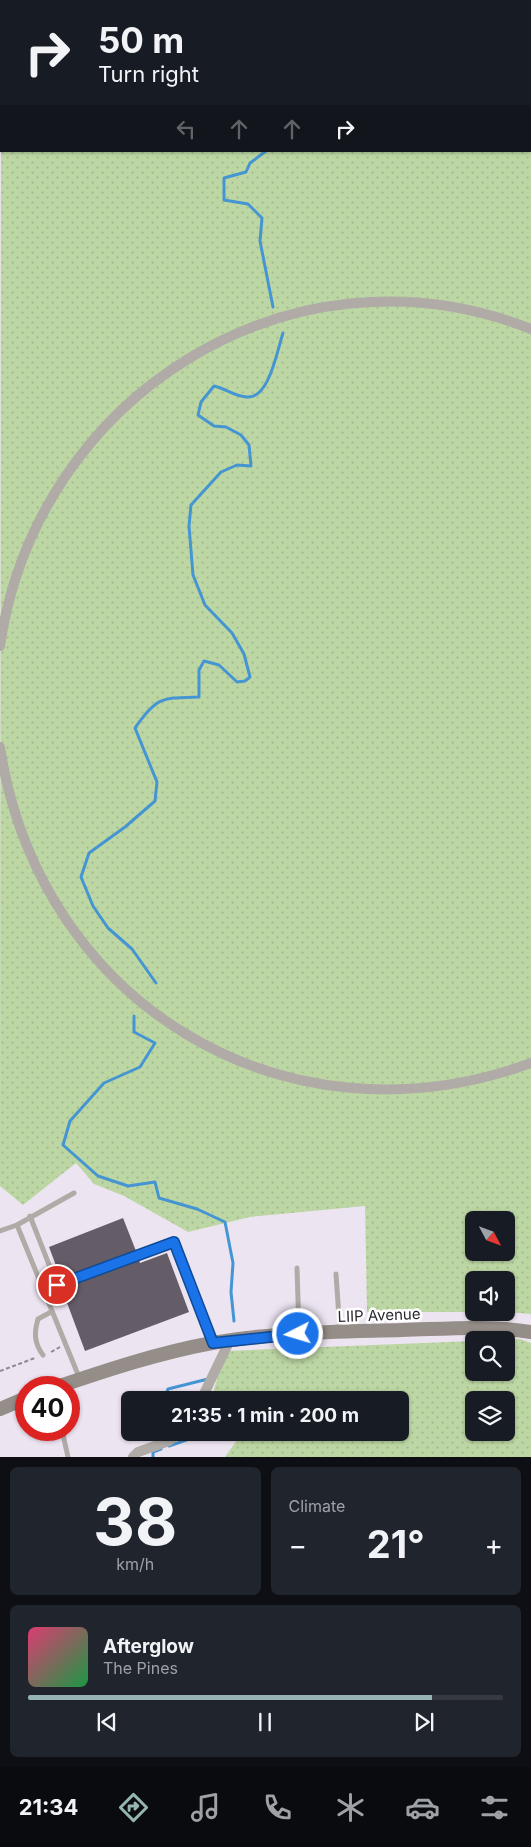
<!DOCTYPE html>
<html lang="en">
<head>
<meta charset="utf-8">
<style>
	:root { --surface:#171b24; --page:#20242c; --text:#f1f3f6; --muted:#9ea1a6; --line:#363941; --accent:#94b5b2 }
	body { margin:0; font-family:Inter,sans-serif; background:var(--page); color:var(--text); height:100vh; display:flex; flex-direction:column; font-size:19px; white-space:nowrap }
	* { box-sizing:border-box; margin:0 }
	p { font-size:16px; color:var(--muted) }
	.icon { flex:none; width:28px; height:28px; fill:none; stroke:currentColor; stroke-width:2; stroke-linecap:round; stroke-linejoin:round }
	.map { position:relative; height:1457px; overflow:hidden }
	.panel { display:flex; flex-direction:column; gap:10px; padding:10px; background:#0d0f14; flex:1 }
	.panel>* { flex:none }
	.hud { position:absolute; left:0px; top:0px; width:531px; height:152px; box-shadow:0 1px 4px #0004; background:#171b24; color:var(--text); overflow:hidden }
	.needle { width:32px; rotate:131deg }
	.tools { position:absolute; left:465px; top:1211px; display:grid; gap:10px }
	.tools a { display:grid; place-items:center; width:50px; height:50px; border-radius:8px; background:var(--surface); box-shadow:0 1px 4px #0004; font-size:25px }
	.speed { position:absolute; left:15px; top:1376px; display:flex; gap:10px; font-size:25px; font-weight:700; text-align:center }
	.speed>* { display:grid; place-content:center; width:65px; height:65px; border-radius:50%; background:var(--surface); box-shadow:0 1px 4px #0004; line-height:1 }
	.speed .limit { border:8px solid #d22; background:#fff; color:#111 }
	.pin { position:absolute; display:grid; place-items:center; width:42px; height:42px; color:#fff; margin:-21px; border:2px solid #fff; border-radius:50%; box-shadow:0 1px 5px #0007 }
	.me { position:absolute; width:55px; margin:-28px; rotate:265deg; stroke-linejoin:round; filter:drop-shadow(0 0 4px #0008) }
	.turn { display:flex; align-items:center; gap:18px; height:105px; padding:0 15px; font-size:22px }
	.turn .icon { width:65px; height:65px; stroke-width:2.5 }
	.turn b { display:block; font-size:35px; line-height:42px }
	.lanes { display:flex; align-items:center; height:48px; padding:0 15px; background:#0003; justify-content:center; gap:25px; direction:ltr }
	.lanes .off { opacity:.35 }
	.big { font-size:38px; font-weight:700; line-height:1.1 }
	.panel .card { flex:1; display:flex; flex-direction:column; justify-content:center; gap:8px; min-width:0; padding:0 18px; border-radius:8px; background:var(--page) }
	.panel .dial { align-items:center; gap:0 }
	.dial b { font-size:65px; line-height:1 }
	.song { display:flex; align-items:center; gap:15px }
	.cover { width:60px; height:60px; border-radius:8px; background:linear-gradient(135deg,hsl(340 70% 55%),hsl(140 70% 35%)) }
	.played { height:5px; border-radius:2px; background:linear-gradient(90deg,var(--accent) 85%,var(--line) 85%) }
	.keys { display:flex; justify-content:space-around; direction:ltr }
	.heat { display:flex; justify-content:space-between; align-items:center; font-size:28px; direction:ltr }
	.panel .tiles { flex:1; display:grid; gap:10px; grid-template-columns:1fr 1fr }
	.card:last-child { grid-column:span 2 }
	.trip { position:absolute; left:121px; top:1391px; width:288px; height:50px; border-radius:8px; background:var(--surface); box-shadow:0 1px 4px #0004; font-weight:700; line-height:50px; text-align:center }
	.tabs { display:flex; height:80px; justify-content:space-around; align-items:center; background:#090b0e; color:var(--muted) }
	.tabs .icon { width:35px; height:35px }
	.tabs .current { color:var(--accent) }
	.tabs b { font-size:22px; color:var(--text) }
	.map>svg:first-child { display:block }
	.grass { fill:url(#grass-dots); fill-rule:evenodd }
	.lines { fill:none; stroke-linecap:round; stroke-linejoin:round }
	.stream { stroke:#4595d3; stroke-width:3 }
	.building { fill:#645c67 }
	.path { stroke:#8e8891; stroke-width:2; stroke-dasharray:4 2.5; stroke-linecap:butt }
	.lane { stroke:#b0aba7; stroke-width:5 }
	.street { stroke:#b0aba7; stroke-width:10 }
	.secondary { stroke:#958d87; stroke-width:14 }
	.route-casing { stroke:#114b97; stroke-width:12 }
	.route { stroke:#1a73e8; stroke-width:9 }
	.labels { text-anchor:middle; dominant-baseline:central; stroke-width:5; stroke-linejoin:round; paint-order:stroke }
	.street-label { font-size:15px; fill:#2b282d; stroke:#fff }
</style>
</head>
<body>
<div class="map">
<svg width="531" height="1457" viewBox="0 0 531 1457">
	<defs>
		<pattern id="grass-dots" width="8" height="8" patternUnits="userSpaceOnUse" patternTransform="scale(1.25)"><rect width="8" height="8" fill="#bdd7a4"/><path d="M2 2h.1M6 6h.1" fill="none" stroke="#a3b98e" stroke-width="1.8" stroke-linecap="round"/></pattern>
	</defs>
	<rect width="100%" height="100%" fill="#ede4f1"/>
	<!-- grass -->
	<g class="grass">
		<path d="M1 92V151H530L531 145V1314L506 1312V1280H474V1312H367L365 1206 250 1217 188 1232 124 1196 94 1184 76 1163 23 1205 0 1186ZM474 1220H506V1252H474Z"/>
		<path d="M520 1339 531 1343V1457H225L242 1433 400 1432V1400H215L214 1389 226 1351 474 1341V1372H506V1340H493ZM474 1400H506V1432H474Z"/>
	</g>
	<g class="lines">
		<!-- stream -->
		<g class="stream">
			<path d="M15 0V1"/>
			<path d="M266 151 250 163 246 172 224 178V200L248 204 262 218 260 241 273 307"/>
			<path d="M156 983 132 949 108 928 93 906 81 877 89 853 125 827 155 801 157 782 135 728C157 696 162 698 199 697V670L204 661 219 665 237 682 245 681 250 677 244 654 232 633 205 605 193 575 189 526 191 505 221 472 237 465 251 466 249 445 241 435 226 427 214 426 198 415 201 402 214 386C225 388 235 397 247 397 269 399 277 351 283 333"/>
			<path d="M134 1016V1032L155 1043 140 1067 104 1083 70 1121 63 1145 98 1176 128 1186 155 1182 159 1198 197 1209 225 1222 233 1263 231 1292 234 1321"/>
			<path d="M164 1400 168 1389 208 1379"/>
			<path d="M169 1446 189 1439 190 1432"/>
			<path d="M153 1457V1452L161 1449"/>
		</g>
	</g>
	<!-- building -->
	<g class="building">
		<path d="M123 1218 136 1251 61 1279 49 1247Z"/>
		<path d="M167 1253 189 1312 85 1351 63 1292 65 1291 64 1287 139 1260 140 1263Z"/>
	</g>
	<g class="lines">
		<!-- path -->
		<g class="path">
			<path d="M51 1352 60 1347"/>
			<path d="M0 1371 35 1358"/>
		</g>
		<!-- lane -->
		<g class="lane">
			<path d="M30 1216 57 1285 43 1291"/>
			<path d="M17 1225 79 1377"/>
			<path d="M0 1231 17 1225 74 1193"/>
			<path d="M297 1268 299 1331"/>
			<path d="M336 1274 340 1332"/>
			<path d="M57 1285 174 1242 213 1341"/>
			<path d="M43 1355C34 1343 34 1333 38 1319L51 1312"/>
			<path d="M62 1430 68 1457"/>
		</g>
		<!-- street -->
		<g class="street">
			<path d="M0 646C36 396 292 234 531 329"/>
			<path d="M0 747C39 1004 285 1153 531 1063"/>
			<path d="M201 1400 230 1340"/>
			<path d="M133 1457 138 1452 169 1441 180 1432"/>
		</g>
		<!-- secondary -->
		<g class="secondary">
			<path d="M369 0 371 1"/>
			<path d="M484 1 487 0"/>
			<path d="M530 8 531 10"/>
			<path d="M54 1388C107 1370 158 1353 212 1343 274 1332 339 1332 402 1330 445 1329 489 1325 531 1332"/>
			<path d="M0 1409 26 1398"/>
		</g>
	</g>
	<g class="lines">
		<defs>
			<path id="route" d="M57 1285 174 1242 213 1343 298 1334"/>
		</defs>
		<!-- route casing -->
		<use href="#route" class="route-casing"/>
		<!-- route -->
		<use href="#route" class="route"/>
	</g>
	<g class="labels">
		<!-- street labels -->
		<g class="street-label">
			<text transform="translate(379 1315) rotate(-2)">LIIP Avenue</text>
		</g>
	</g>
</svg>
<div class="tools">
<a><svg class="needle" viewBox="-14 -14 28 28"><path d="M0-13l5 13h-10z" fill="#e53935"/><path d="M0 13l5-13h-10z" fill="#9ea1a6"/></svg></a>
<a><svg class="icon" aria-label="sound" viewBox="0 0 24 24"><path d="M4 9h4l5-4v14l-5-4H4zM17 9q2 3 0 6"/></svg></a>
<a><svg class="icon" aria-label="search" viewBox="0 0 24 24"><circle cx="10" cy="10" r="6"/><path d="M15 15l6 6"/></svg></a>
<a><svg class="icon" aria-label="layers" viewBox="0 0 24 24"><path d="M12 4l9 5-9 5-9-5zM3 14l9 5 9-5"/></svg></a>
</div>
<div class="speed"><div class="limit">40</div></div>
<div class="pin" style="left:57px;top:1285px;background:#d93025"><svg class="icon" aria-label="arrive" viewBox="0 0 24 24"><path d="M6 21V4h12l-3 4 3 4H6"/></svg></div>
<svg class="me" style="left:298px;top:1334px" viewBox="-20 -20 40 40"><circle r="17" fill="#1a73e8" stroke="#fff" stroke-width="3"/><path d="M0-11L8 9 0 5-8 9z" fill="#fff"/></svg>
<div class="trip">21:35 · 1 min · 200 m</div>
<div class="hud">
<div class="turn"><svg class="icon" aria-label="right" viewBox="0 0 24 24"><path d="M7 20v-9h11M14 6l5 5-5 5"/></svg><div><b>50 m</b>Turn right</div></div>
<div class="lanes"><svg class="icon off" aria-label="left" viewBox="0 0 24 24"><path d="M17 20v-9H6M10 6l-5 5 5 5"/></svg><svg class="icon off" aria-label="ahead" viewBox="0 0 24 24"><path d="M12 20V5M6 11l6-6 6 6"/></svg><svg class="icon off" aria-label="ahead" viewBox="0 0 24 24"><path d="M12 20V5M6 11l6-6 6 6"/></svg><svg class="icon" aria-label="right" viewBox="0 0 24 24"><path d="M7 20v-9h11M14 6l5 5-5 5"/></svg></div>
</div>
</div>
<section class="panel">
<div class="tiles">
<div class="card dial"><b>38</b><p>km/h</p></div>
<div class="card"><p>Climate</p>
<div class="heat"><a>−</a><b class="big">21°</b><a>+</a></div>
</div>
<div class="card">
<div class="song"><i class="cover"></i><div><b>Afterglow</b><p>The Pines</p></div></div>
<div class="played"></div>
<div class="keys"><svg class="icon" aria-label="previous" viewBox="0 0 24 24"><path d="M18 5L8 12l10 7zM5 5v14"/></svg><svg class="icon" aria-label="pause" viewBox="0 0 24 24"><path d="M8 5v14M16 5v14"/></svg><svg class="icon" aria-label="next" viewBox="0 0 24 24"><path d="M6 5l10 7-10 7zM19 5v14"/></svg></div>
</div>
</div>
</section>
<nav class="tabs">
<b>21:34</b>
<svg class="icon current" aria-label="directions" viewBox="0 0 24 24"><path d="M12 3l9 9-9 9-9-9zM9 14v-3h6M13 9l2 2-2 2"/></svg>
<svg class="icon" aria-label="music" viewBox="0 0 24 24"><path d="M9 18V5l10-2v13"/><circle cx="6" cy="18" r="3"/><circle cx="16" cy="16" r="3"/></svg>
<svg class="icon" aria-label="phone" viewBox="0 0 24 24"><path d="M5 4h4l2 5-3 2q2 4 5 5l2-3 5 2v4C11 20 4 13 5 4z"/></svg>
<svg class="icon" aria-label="climate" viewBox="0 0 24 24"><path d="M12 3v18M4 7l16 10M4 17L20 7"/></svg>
<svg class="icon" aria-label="car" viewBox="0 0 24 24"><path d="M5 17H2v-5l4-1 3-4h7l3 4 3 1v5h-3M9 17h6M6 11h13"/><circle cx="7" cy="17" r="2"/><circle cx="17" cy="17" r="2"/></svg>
<svg class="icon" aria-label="filters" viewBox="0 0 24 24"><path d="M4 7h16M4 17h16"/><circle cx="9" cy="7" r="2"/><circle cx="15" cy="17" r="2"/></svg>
</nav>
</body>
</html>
